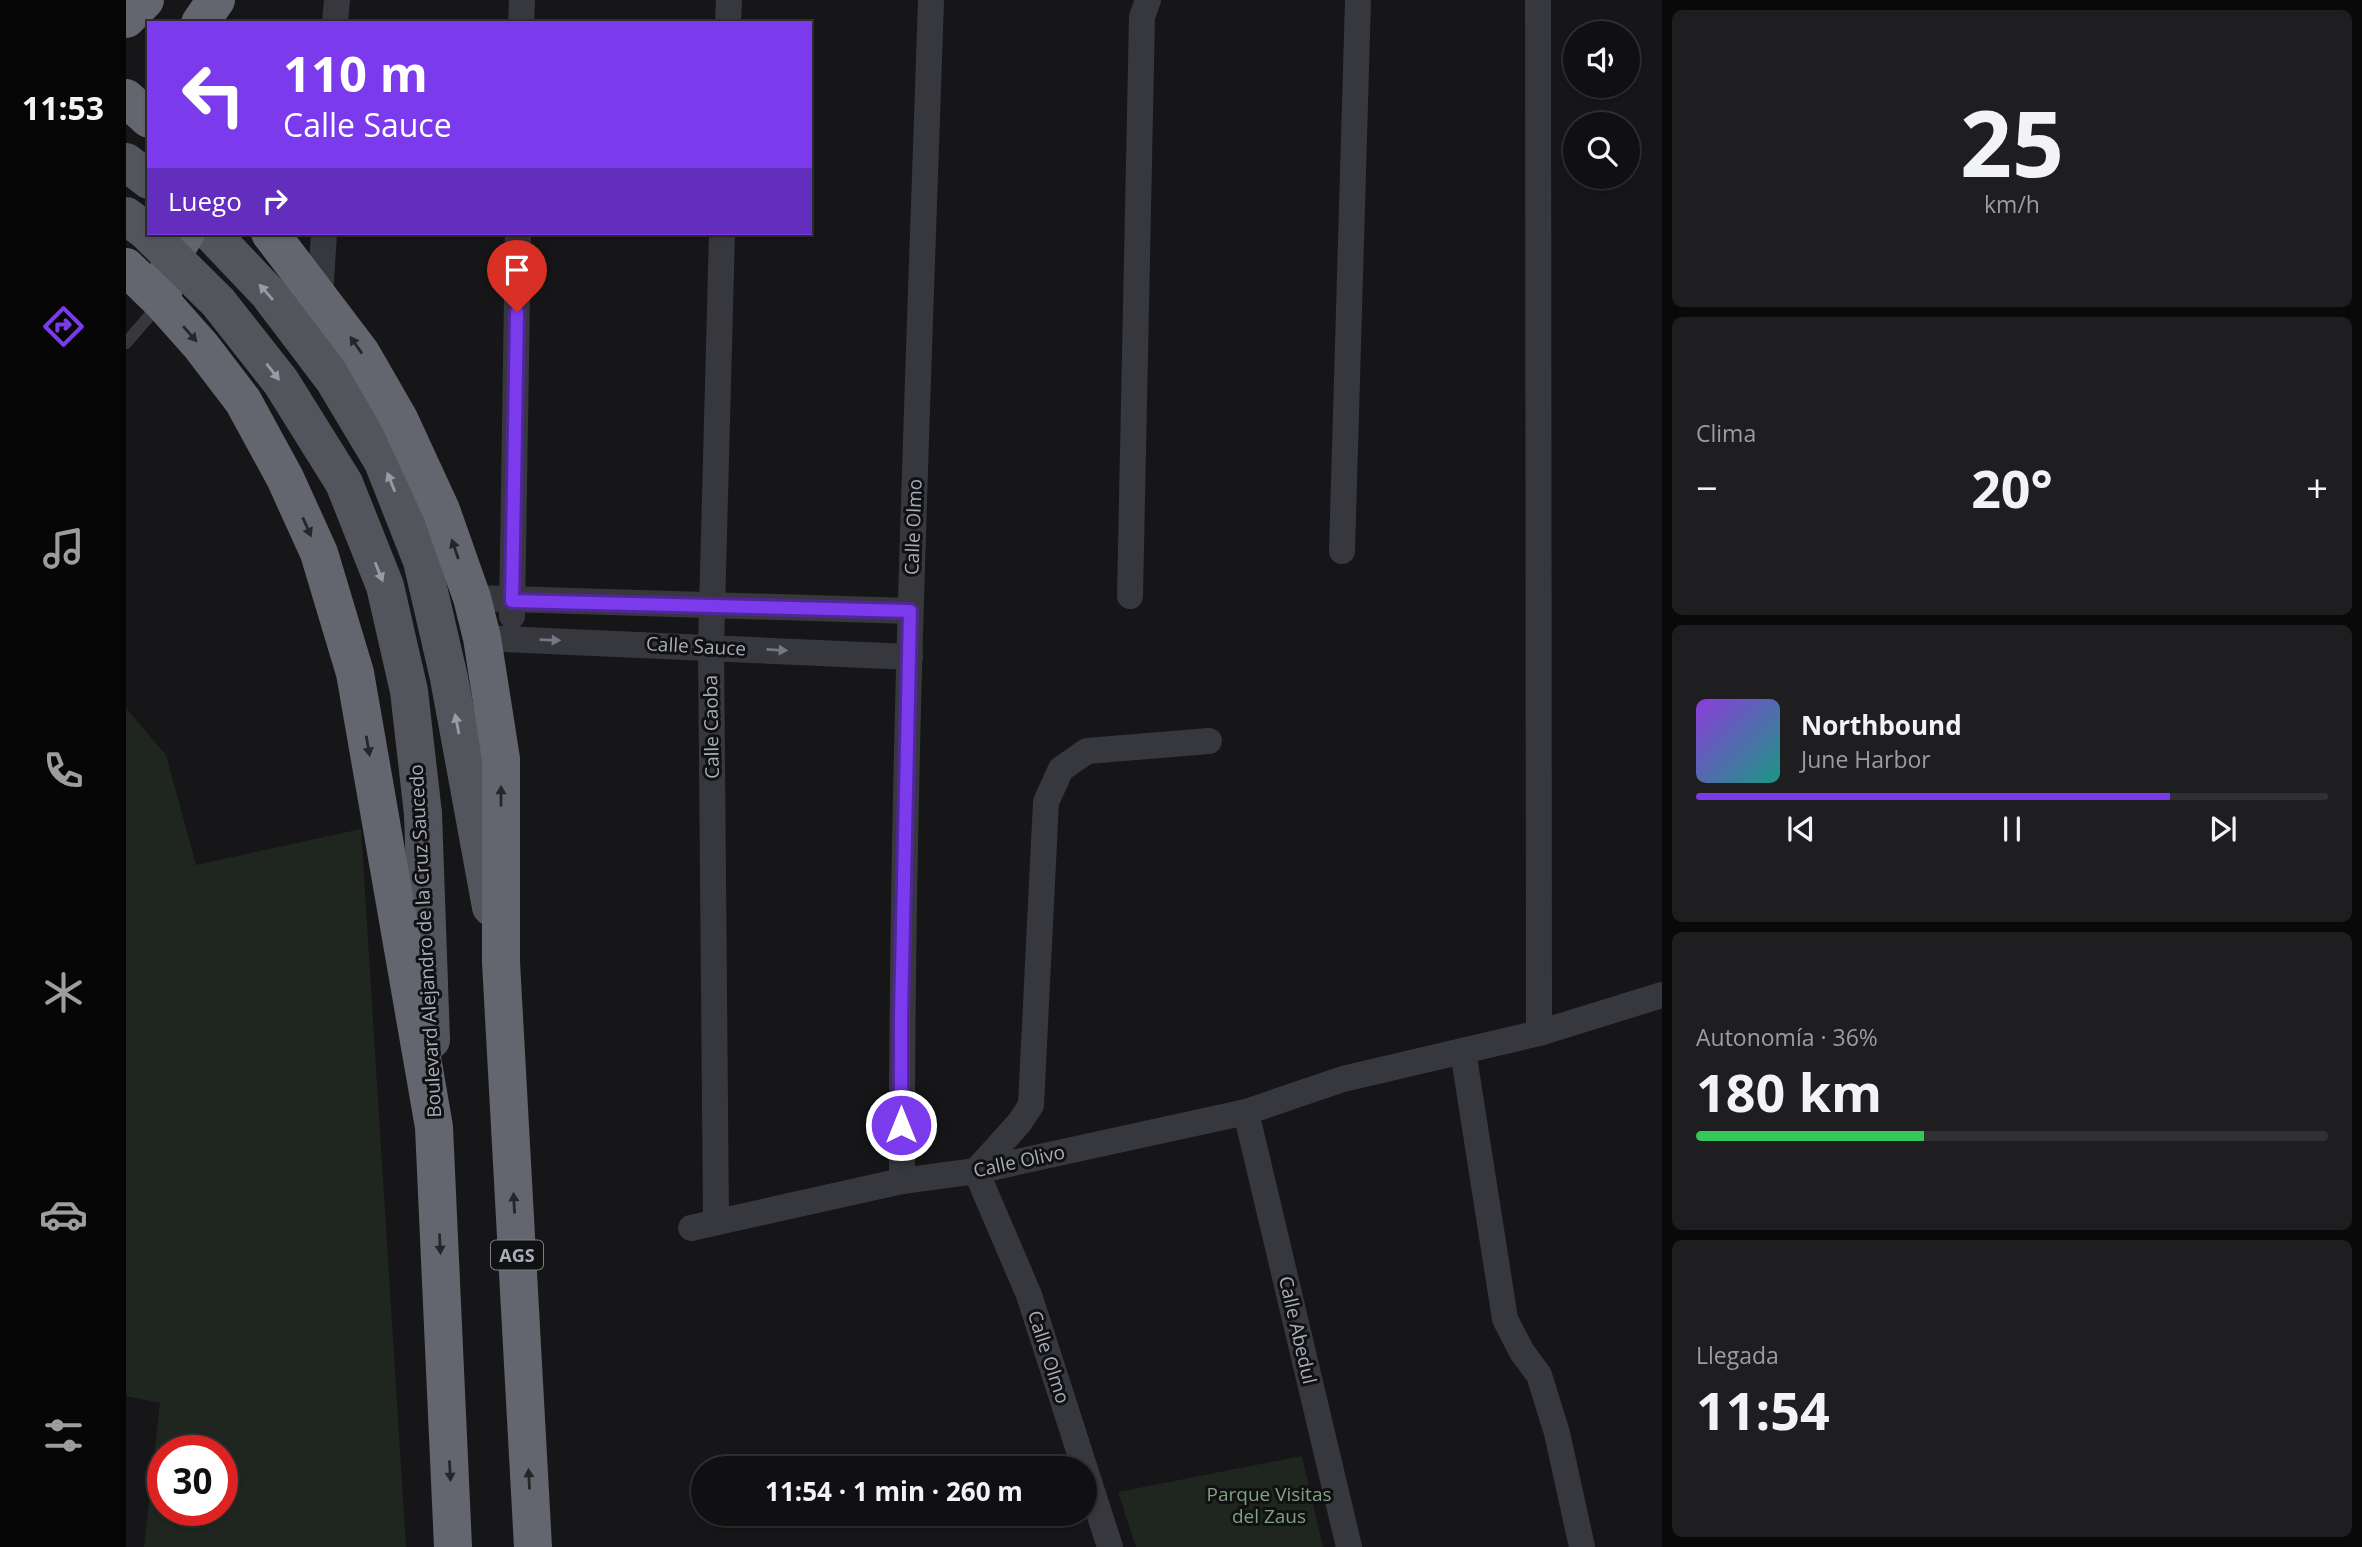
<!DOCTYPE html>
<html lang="es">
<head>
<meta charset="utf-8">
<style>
	:root { --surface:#101012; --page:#1e1e20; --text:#f1f3f6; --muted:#9c9d9f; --line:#303032; --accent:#7c3aed }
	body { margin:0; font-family:"Open Sans",sans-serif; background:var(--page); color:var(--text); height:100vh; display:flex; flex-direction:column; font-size:26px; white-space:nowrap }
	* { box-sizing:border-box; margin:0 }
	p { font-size:23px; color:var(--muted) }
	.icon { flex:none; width:38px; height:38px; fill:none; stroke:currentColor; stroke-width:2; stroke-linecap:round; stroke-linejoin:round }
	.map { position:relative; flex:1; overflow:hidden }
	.details { display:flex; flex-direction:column; gap:10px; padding:10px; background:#09090a; width:700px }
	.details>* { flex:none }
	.guide { position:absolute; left:21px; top:21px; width:665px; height:214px; border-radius:0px; box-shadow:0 2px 5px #0004,0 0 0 2px var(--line); background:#7c3aed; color:#fff; overflow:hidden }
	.fabs { position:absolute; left:1437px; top:21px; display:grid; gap:14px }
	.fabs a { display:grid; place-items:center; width:77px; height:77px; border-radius:50%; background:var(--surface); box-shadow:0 2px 5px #0004,0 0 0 2px var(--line); font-size:35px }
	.speed { position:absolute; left:21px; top:1435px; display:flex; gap:14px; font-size:35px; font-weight:700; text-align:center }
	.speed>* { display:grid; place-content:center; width:91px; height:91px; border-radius:50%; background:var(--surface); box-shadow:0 2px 5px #0004,0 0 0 2px var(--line); line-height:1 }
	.speed .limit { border:10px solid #d22; background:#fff; color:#111 }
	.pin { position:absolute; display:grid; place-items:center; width:60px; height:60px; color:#fff; margin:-72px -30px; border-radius:50% 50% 50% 0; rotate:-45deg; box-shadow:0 0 7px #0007 }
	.pin .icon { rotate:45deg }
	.me { position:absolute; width:77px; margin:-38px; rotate:0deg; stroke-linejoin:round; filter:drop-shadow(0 0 5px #0008) }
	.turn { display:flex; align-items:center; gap:24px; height:147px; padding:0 21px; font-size:32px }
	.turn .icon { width:91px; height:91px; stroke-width:2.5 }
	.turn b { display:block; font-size:49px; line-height:60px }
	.then { display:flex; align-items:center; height:66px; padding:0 21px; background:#0003; gap:14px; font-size:26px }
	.big { font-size:52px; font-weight:700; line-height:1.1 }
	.details .tile { flex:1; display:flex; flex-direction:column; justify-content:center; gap:10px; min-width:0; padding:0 24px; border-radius:10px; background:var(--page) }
	.details .dial { align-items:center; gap:0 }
	.dial b { font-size:91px; line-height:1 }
	.song { display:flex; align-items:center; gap:21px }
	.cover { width:84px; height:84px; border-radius:10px; background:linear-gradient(135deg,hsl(270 70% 55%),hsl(170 70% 35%)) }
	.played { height:7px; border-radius:4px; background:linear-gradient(90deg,var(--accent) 75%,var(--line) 75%) }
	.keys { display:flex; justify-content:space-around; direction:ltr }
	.heat { display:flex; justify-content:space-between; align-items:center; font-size:38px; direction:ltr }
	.charge { height:10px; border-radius:5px; background:linear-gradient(90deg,#34c759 36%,var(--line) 0) }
	.trip { position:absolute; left:565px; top:1456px; width:406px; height:70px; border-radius:35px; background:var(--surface); box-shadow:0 2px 5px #0004,0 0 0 2px var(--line); font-weight:700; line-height:70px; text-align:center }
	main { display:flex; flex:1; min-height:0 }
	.tabs { display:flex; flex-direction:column; width:126px; justify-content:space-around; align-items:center; background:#060607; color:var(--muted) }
	.tabs .icon { width:49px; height:49px }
	.tabs .on { color:var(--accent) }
	.tabs b { font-size:32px; color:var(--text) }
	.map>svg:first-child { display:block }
	.green { fill:#1e261f; fill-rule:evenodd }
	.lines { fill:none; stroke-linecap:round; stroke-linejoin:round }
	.lane { stroke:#37383d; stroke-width:12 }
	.street { stroke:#37383d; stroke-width:26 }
	.primary { stroke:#53555c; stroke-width:38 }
	.highway { stroke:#63666e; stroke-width:38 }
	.primary-bridge { stroke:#53555c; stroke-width:38 }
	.oneway { fill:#979ba6 }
	.oneway2 { fill:#26262a }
	.oneway3 { fill:#757881 }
	.route-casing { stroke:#51269a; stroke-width:18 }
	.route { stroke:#7c3aed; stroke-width:12 }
	.labels { text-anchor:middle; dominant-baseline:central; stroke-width:6; stroke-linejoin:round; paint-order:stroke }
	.shield { fill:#111113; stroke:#7b7e86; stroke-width:2 }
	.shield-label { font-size:18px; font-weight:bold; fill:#a8adb8 }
	.street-label { font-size:19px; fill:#a8adb8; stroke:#111113 }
	.park-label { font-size:19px; fill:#7fa381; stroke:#111113 }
</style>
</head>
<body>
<main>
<nav class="tabs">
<b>11:53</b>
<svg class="icon on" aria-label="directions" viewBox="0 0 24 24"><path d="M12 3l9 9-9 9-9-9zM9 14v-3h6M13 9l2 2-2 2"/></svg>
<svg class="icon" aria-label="music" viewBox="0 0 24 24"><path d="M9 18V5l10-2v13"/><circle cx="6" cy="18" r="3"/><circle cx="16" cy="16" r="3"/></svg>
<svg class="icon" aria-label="phone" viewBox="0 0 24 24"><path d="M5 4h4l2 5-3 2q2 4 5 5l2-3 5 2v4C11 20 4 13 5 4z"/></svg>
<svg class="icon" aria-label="climate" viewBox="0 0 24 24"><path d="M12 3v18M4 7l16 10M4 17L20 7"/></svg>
<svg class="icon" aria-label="car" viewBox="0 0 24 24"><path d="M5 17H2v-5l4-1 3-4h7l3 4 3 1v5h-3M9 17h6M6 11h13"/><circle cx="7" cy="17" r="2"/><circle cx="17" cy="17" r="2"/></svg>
<svg class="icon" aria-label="filters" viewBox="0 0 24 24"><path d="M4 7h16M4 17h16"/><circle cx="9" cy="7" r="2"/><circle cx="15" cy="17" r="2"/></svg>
</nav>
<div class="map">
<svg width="1536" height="1547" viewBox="0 0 1536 1547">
	<rect width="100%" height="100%" fill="#161618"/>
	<!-- green -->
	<g class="green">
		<path d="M0 708 40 755 70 865 235 829 280 1547H18L34 1403 0 1396ZM37 1451H96V1510H37Z"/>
		<path d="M1176 1456 1197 1547H1010L992 1492Z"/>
	</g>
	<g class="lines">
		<!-- lane -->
		<path class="lane" d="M0 343 32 306"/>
		<!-- street -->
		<g class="street">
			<path d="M1412 0 1413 1033"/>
			<path d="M209 23 211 0"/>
			<path d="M395 23 396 0"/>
			<path d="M602 23 603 0"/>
			<path d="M194 297 198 233"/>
			<path d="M1216 551 1232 0"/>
			<path d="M1004 596 1016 17 1022 0"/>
			<path d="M346 598 784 611"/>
			<path d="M386 616 392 233"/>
			<path d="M356 638 784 657"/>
			<path d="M1337 1051 1379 1319 1396 1352 1413 1375 1431 1433 1456 1547"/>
			<path d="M1120 1112 1223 1547"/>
			<path d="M776 1181C775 787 792 393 805 0"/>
			<path d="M590 1221 585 647 596 233"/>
			<path d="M565 1228 776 1181 850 1171 1120 1112 1217 1079 1413 1033 1536 995"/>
			<path d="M984 1547 903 1295 850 1171 894 1122 905 1105 920 802 935 769 961 751 1083 741"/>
		</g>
		<!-- primary -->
		<g class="primary">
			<path d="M0 162 23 180"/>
			<path d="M85 233 142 293 208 380 257 462 296 561 323 678 365 907"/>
			<path d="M297 814 305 1040"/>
		</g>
		<!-- highway -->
		<g class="highway">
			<path d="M0 19 19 0"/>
			<path d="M74 23 90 0"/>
			<path d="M0 98 23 119"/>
			<path d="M144 233 235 353 273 419 315 510 346 598 356 638 375 759V962L407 1547"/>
			<path d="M0 267 35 301 75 346 117 401 159 478 193 553 229 673 308 1127 327 1547"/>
			<path d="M38 289 46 255 60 233"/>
		</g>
		<!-- primary-bridge -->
		<path class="primary-bridge" d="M0 216 20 231 92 302 155 382 218 483 259 586 283 691 297 814"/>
	</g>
	<!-- one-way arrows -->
	<defs><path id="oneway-solid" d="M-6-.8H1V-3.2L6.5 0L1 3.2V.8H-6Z" transform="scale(1.75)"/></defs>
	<g class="oneway">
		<use href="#oneway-solid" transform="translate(140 292) rotate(-131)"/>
		<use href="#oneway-solid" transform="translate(147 372) rotate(52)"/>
		<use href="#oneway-solid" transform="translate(265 482) rotate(-112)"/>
		<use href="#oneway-solid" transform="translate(253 572) rotate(68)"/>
		<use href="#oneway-solid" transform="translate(331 724) rotate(-101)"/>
	</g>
	<g class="oneway2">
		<use href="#oneway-solid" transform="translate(64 334) rotate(49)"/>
		<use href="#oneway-solid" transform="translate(230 345) rotate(-125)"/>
		<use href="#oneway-solid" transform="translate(181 527) rotate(66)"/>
		<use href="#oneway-solid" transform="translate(329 549) rotate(-109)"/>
		<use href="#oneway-solid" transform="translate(242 746) rotate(80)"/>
		<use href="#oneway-solid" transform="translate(375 796) rotate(-90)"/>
		<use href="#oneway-solid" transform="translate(388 1203) rotate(-93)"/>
		<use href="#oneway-solid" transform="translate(314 1244) rotate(87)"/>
		<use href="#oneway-solid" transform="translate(324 1471) rotate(87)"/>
		<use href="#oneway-solid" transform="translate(403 1479) rotate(-93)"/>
	</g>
	<g class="oneway3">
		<use href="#oneway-solid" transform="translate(424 640) rotate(2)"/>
		<use href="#oneway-solid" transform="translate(651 650) rotate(3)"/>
	</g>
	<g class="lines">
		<defs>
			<path id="route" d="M391 312 386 601 784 611 775 1015V1125"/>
		</defs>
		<!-- route casing -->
		<use href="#route" class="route-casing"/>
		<!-- route -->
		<use href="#route" class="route"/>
	</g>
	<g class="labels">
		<!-- shield labels -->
		<rect class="shield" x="365" y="1240.5" width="52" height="29" rx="5"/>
		<g class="shield-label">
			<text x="391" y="1255">AGS</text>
		</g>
		<!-- street labels -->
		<g class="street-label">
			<text transform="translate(787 527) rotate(-88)">Calle Olmo</text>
			<text transform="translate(570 646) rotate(3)">Calle Sauce</text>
			<text transform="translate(585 727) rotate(-91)">Calle Caoba</text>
			<text transform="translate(299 941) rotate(-93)">Boulevard Alejandro de la Cruz Saucedo</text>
			<text transform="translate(893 1161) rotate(-12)">Calle Olivo</text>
			<text transform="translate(1172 1330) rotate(77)">Calle Abedul</text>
			<text transform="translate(923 1357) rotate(72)">Calle Olmo</text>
		</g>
		<!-- park labels -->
		<g class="park-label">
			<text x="1143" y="1494">Parque Visitas<tspan x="1143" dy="22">del Zaus</tspan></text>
		</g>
	</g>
</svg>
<div class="fabs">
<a><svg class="icon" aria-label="sound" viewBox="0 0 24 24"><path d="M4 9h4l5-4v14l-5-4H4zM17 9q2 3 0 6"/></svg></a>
<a><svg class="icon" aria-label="search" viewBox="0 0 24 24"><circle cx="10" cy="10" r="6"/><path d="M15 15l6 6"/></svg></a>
</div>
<div class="speed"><div class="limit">30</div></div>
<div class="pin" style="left:391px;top:312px;background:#d93025"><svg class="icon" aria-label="arrive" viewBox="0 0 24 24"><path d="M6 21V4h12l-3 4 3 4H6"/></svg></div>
<svg class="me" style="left:775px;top:1125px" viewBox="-20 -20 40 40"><circle r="17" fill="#7c3aed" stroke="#fff" stroke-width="3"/><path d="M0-11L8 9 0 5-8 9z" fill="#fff"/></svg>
<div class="trip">11:54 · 1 min · 260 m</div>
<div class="guide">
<div class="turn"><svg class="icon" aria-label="left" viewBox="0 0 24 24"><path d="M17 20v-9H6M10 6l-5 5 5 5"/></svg><div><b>110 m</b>Calle Sauce</div></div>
<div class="then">Luego<svg class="icon" aria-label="right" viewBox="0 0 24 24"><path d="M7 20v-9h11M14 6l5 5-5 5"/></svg></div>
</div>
</div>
<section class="details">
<div class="tile dial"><b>25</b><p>km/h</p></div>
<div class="tile"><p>Clima</p>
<div class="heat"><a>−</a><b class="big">20°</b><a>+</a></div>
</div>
<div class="tile">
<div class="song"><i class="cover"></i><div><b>Northbound</b><p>June Harbor</p></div></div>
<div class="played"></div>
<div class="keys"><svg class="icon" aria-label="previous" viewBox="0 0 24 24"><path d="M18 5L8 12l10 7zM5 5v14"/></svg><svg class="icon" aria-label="pause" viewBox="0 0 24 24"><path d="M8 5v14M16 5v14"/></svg><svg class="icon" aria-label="next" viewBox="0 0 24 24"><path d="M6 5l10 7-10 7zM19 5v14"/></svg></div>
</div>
<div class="tile"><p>Autonomía · 36%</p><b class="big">180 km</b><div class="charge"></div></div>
<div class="tile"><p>Llegada</p><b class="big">11:54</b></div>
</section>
</main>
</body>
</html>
